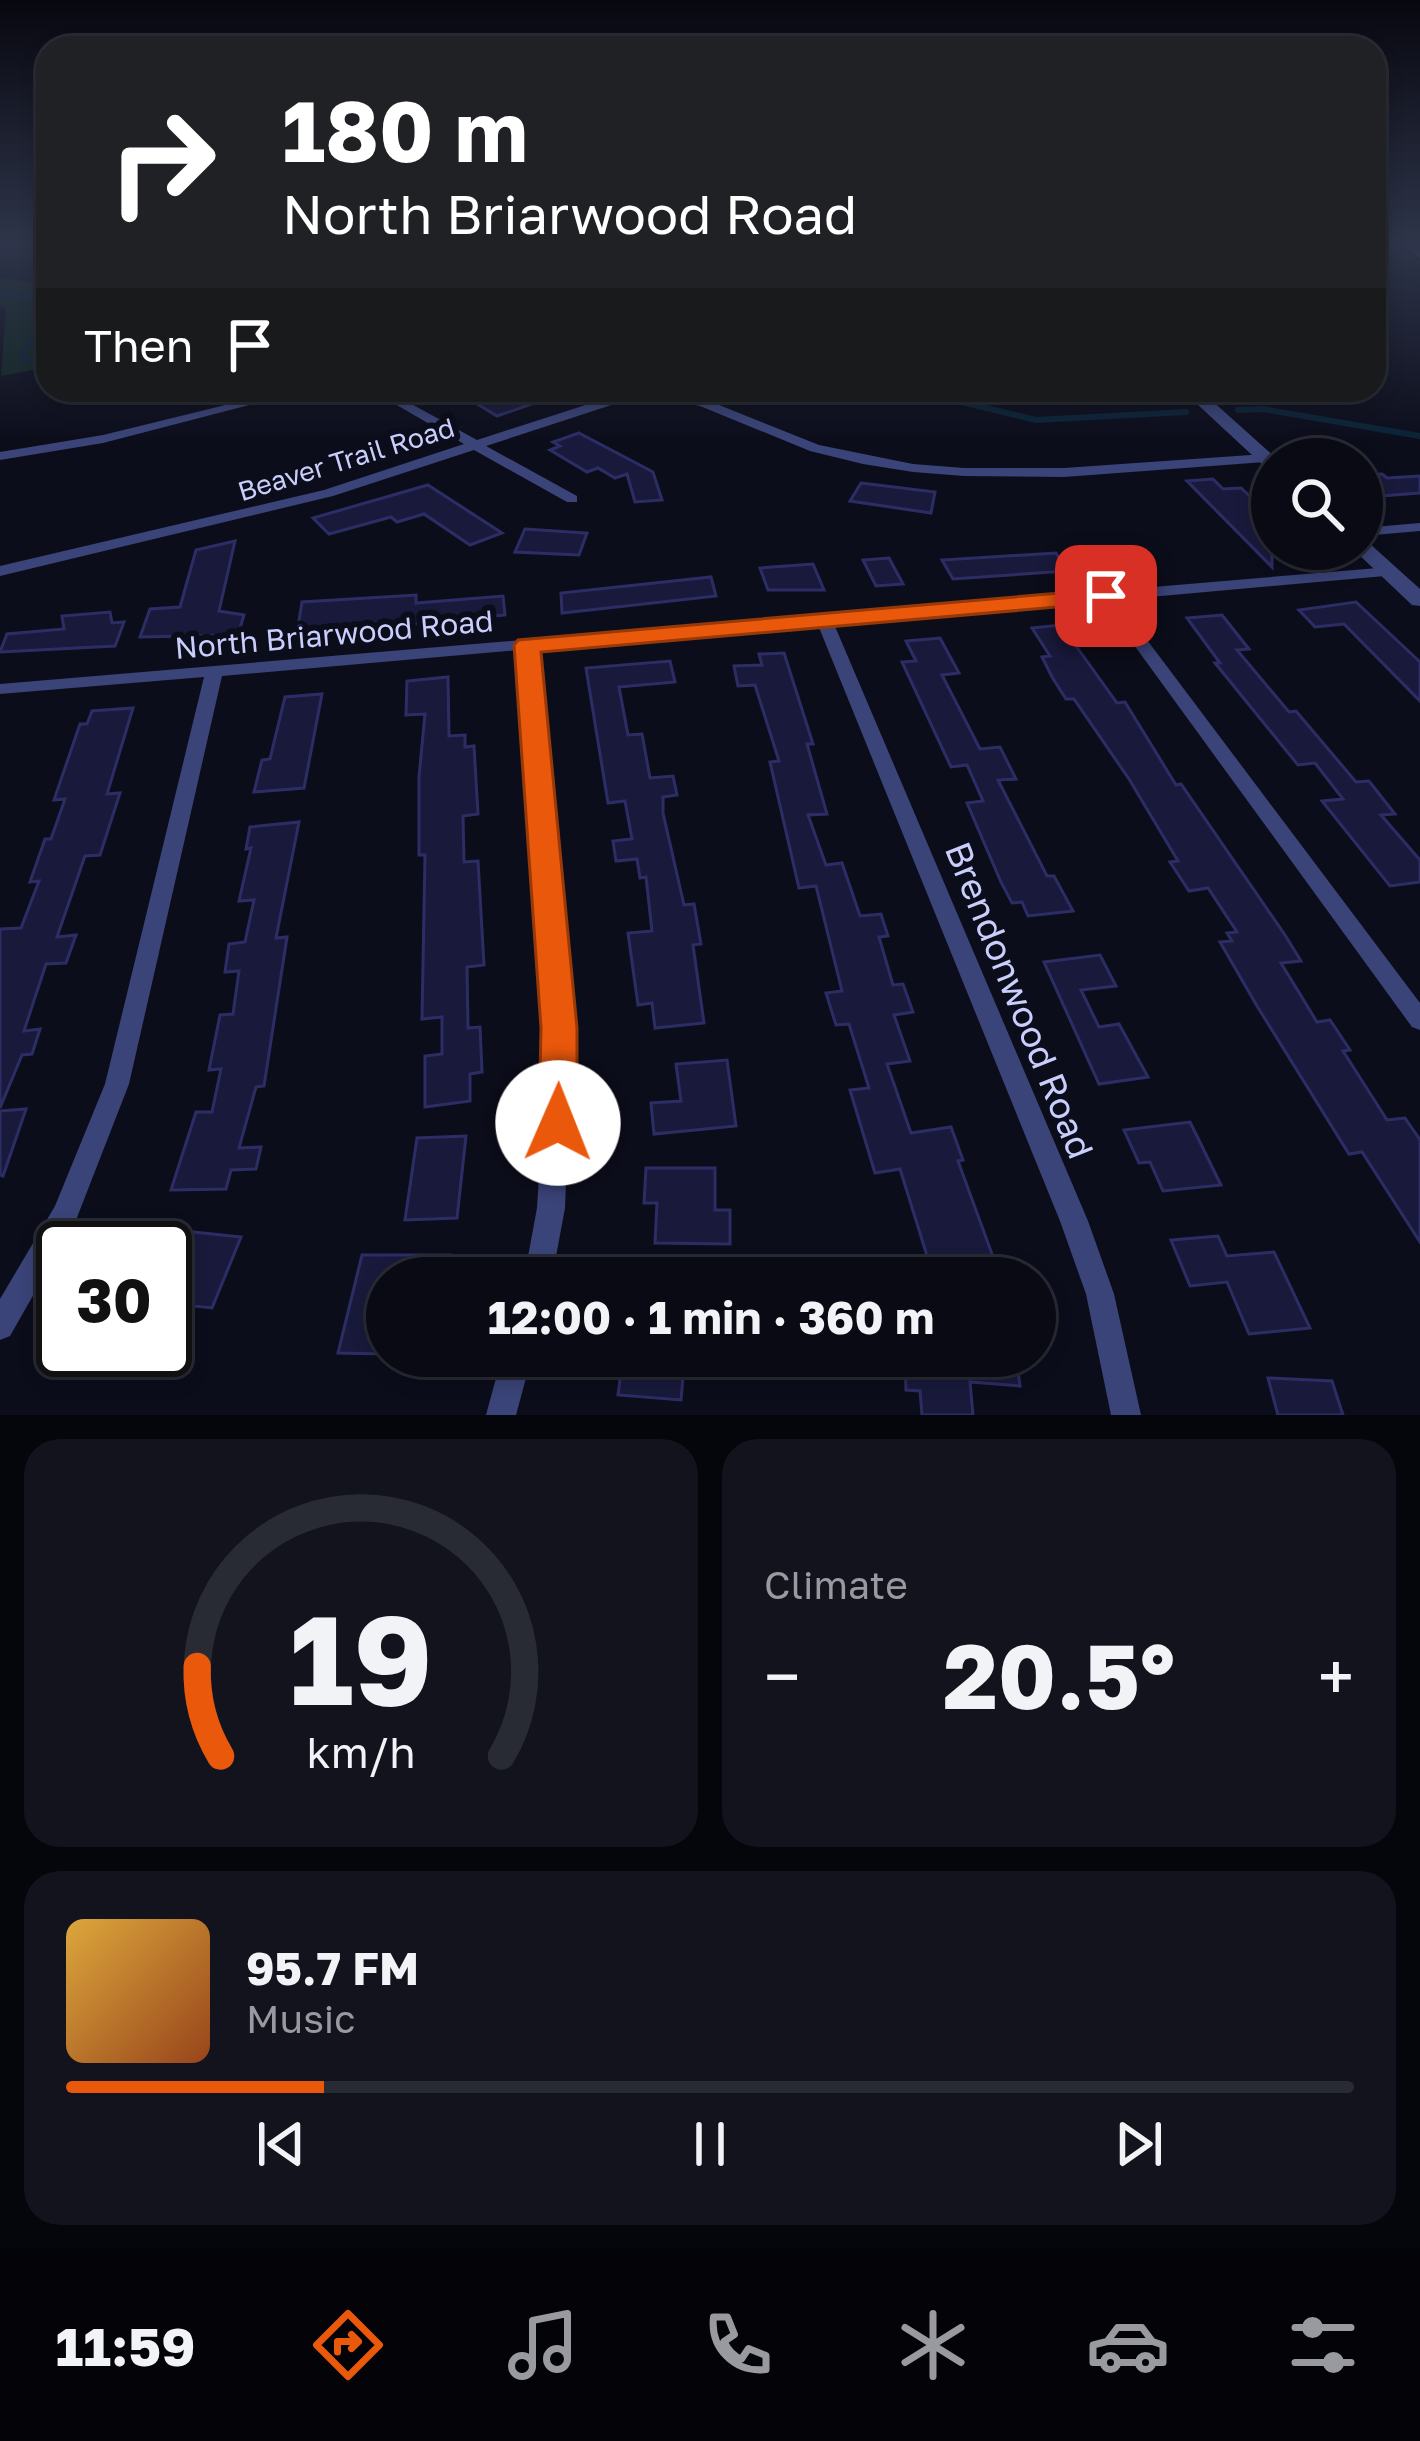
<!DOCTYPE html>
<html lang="en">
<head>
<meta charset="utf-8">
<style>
	:root { --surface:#090a14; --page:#12131d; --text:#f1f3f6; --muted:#999aa0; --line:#292b34; --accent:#ea580c }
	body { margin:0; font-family:"Golos Text",sans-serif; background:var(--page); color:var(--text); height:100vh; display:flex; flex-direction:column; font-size:45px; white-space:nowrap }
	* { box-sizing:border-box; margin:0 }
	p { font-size:39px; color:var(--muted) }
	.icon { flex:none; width:66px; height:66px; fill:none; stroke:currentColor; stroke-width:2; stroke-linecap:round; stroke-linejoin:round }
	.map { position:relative; height:1415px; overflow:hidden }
	.sheet { display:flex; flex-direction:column; gap:24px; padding:24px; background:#05060b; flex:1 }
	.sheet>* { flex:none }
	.hud { position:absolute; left:36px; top:36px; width:1350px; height:366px; border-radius:36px; box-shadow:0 6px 18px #0003,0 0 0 3px var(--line); background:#202124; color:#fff; overflow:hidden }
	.fabs { position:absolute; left:1251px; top:438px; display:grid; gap:24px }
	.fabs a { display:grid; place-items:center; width:132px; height:132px; border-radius:50%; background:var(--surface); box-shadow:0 6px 18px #0003,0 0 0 3px var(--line); font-size:60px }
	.speed { position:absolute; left:36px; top:1221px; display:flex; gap:24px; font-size:60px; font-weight:700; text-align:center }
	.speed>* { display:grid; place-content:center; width:156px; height:156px; border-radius:50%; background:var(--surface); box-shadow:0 6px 18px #0003,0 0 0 3px var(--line); line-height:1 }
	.speed .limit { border:6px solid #111; border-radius:18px; background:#fff; color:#111 }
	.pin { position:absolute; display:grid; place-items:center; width:102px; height:102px; color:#fff; margin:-51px; border-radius:24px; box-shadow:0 6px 18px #0006 }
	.me { position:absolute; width:132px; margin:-66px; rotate:1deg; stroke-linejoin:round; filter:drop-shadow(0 0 9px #0008) }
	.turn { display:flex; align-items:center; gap:42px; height:252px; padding:0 48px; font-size:54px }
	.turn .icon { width:156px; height:156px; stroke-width:2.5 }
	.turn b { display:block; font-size:84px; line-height:102px }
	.then { display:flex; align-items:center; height:114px; padding:0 48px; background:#0003; gap:24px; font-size:45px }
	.big { font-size:90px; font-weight:700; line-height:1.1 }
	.sheet .card { flex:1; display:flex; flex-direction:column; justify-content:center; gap:18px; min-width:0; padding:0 42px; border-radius:36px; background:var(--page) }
	.sheet .dial { align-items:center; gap:0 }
	.dial svg { height:312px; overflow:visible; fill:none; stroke:var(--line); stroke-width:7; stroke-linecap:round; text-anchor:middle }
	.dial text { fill:var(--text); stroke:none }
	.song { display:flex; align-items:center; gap:36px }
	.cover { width:144px; height:144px; border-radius:18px; background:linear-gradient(135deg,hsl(40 70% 55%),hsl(20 70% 35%)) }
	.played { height:12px; border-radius:6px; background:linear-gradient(90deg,var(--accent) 20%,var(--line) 20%) }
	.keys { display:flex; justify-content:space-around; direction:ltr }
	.heat { display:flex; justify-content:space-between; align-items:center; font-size:66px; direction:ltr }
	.sheet .tiles { flex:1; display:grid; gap:24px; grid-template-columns:1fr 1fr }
	.card:last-child { grid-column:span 2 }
	.trip { position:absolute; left:366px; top:1257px; width:690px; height:120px; border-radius:60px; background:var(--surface); box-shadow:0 6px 18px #0003,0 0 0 3px var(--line); font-weight:700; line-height:120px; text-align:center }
	.tab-bar { display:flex; height:192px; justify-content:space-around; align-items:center; background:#040408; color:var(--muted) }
	.tab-bar .icon { width:84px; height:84px }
	.tab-bar .active { color:var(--accent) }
	.tab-bar b { font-size:54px; color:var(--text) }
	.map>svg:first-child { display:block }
	.green { fill:#102520 }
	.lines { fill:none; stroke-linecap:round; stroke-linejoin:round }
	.stream-far1 { stroke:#0b2336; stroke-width:4.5 }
	.stream { stroke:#0b2336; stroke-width:6 }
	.building { fill:#19193b; stroke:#2d2d66; stroke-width:3 }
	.minor { fill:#3a4478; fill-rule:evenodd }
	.tertiary { fill:#3a4478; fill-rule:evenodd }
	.route { fill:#ea580c; stroke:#983908; stroke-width:3 }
	.labels { text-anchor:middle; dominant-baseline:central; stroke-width:12; stroke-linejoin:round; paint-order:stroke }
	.far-street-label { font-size:27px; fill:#c9cefc; stroke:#0c0d1b }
	.street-label { font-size:30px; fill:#c9cefc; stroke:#0c0d1b }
	.near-street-label { font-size:36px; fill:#c9cefc; stroke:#0c0d1b }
</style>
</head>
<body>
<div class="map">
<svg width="1420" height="1415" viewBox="0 0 1420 1415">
	<rect width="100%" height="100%" fill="#0c0d1b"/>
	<!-- green -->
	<path class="green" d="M0 278 48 285V367L1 376 6 308 0 307Z"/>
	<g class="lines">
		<!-- stream-far1 -->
		<g class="stream-far1">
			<path d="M0 293 38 299 48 307"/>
			<path d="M48 324 23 350 22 359H48"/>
		</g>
		<!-- stream -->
		<g class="stream">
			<path d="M911 390 1036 420 1186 412"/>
			<path d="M1238 410 1263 409 1420 436"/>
		</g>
	</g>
	<!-- building -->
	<g class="building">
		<path d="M513 390H563L564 393 497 416 474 402Z"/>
		<path d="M579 433 653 472 662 500 635 502 627 474 615 478 598 468 587 472 550 450 560 446 553 442Z"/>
		<path d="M1382 474 1387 478 1420 476V493L1381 496 1362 480V475Z"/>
		<path d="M1213 479 1223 489 1241 488 1272 517V567L1187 481Z"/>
		<path d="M861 483 935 492 931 513 850 501Z"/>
		<path d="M428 485 502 533 470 545 424 514 397 522 391 517 329 534 313 518Z"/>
		<path d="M525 529 587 533 579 555 515 552Z"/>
		<path d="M235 541 219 611 244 615 238 635 140 637 150 609 180 607 196 550Z"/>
		<path d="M1056 553 1067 571 953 579 942 560Z"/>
		<path d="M889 558 903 584 876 586 863 560Z"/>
		<path d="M813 564 824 590H768L760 568Z"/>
		<path d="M711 577 716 596 562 613 561 593Z"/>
		<path d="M416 595V603L503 596 505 615 382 627V622L326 626V631L297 633 302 602Z"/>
		<path d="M1356 602 1420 662V701L1344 624 1315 627 1299 610Z"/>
		<path d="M110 612 112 623 124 622 115 646 0 652 7 634 64 629 62 616Z"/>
		<path d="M1222 615 1249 649 1237 650 1289 712 1296 711 1356 782 1369 781 1395 814 1381 815 1420 860V882L1390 886 1322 801 1343 799 1315 763 1298 765 1215 663H1220L1187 618Z"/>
		<path d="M1061 625 1117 703 1125 702 1176 785 1181 784 1285 935 1301 961 1281 963 1317 1022 1330 1020 1350 1050 1343 1051 1387 1120 1405 1118 1420 1140V1242L1362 1152 1349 1154 1257 1006 1220 942 1232 941 1227 933 1237 932 1208 888 1189 891 1170 862 1178 861 1129 779 1074 699H1066L1052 677 1042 657 1050 656 1032 628Z"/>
		<path d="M940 638 959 673 942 675 980 749 1000 747 1016 779 998 780 1047 876H1054L1073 911 1028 916 1022 902 1012 903 1001 882 967 803 983 801 967 765 951 767 902 662 916 661 906 641Z"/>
		<path d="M784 653 813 744H807L827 814 808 815 826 865 842 863 860 916 881 914 888 936 879 937 893 985 903 984 913 1012 894 1015 910 1061 887 1064 911 1133 951 1127 963 1160 958 1161 996 1265 933 1275 900 1169 875 1173 850 1090 869 1088 849 1024 836 1025 826 993 842 991 816 886 799 888 770 762 779 761 755 685 738 686 734 666 762 665 759 654Z"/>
		<path d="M670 661 675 682 619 687 628 735 642 734 650 778 673 776 677 795 663 797V813L684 905 694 904 701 944 693 945 704 1023 655 1028 652 1003 638 1005 628 933 652 931 646 877 640 878 637 859 616 861 613 841 632 839 625 801 608 803 586 668Z"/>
		<path d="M448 677 449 736 465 735V747L474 746 478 814 463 816 464 862 478 861 484 965 467 967 468 1028 480 1027 482 1072 470 1074V1101L425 1107V1056L442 1054V1017L422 1019 425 855H419V777L425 714 406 715 407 681Z"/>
		<path d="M322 694 304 788 254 792 262 760 270 759 285 697Z"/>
		<path d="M133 708 107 794 120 793 100 855 85 856 57 937 76 935 66 963 46 964 24 1031 40 1029 32 1054 22 1055 0 1108V929L21 928 39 881 30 882 45 839H51L65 799 54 800 80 724H87L92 711Z"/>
		<path d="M299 822 276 938 287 937 264 1086 256 1087 239 1148 261 1147 256 1169 231 1170 226 1189 171 1190 196 1112H212L221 1069 209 1070 220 1015 233 1014 239 971 225 972 229 944 245 942 254 900 239 901 251 848 246 849 250 827Z"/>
		<path d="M1100 955 1116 986 1081 990 1099 1027 1119 1024 1148 1077 1099 1084 1044 962Z"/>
		<path d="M727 1060 736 1126 654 1134 651 1103 681 1101 676 1064Z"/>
		<path d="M26 1109 3 1176 0 1175V1111Z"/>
		<path d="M1190 1122 1221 1185 1163 1191 1150 1162 1139 1163 1124 1130Z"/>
		<path d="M466 1136 457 1218 405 1220 417 1138Z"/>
		<path d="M646 1168H715V1210H730V1244L655 1243 657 1203H644Z"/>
		<path d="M184 1231 241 1237 212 1308 165 1303V1260L170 1261Z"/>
		<path d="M1218 1236 1227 1256 1274 1252 1310 1328 1249 1334 1227 1282 1190 1286 1171 1240Z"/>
		<path d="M362 1255H450L447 1278H387V1354L338 1353Z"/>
		<path d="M623 1356H685L681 1400 618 1395Z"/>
		<path d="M926 1356H1016L1020 1386 970 1382 973 1415H922L920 1391 906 1390 905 1359 926 1361Z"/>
		<path d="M1268 1378 1332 1381 1343 1415H1278Z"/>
	</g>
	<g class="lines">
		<!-- minor -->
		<g class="minor">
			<path d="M1404 245H1414L1420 250V258Z"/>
			<path d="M286 390H307L103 443 0 460V452L103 435Z"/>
			<path d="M371 390H386L477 440 632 390H668L709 401 819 445 913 464 964 468H1064L1265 454 1272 458 1265 462 1064 477 964 476 913 472 863 464 810 451 700 406 656 396H639L486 446 577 496V502H567L474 450 333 496 0 576V566L324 490 464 444Z"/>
			<path d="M1420 523V531L1362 536V528Z"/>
			<path d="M1390 567 1398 572 1396 575 1117 600 1420 1003V1030L1412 1027 1102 601 834 624 1088 1221 1114 1294 1141 1415H1111L1086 1294 1060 1221 818 625 536 649 571 1039 565 1208 552 1278H524L537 1208 547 1039 519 650 222 676 129 1084 76 1220 10 1336 0 1340V1299L55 1206 105 1084 204 677 0 694V684Z"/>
			<path d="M502 1356H532L516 1415H486Z"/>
		</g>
		<!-- tertiary -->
		<g class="tertiary">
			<path d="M1182 390H1200L1277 459H1272V469L1266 468Z"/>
			<path d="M1362 541 1369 543 1420 589V606L1412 605 1355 551 1362 549Z"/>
		</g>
	</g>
	<!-- sky -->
	<linearGradient id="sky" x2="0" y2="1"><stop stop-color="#07070f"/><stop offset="0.55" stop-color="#2e354a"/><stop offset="1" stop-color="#2e354a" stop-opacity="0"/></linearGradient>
	<rect width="1420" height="443" fill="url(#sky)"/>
	<!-- route -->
	<path class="route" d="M1106 589 1114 591V602L541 652 577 1028V1123L572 1134 558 1139 544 1134 539 1123 541 1028 514 645 518 640Z"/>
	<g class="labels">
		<!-- far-street labels -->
		<g class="far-street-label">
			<text transform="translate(346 459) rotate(-17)">Beaver Trail Road</text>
		</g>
		<!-- street labels -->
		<g class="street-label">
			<text transform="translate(334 634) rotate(-5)">North Briarwood Road</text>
		</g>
		<!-- near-street labels -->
		<g class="near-street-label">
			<text transform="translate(1020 1000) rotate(68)">Brendonwood Road</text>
		</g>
	</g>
</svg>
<div class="fabs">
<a><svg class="icon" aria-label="search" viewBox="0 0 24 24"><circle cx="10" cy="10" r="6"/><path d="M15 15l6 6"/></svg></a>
</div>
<div class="speed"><div class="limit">30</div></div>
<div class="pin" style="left:1106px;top:596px;background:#d93025"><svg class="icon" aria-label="arrive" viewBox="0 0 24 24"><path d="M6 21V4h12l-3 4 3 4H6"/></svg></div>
<svg class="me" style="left:558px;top:1123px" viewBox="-20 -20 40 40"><circle r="19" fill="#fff"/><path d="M0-13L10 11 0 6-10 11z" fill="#ea580c"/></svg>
<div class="trip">12:00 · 1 min · 360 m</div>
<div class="hud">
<div class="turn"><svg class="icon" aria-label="right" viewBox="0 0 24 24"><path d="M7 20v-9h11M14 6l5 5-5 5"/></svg><div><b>180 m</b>North Briarwood Road</div></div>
<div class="then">Then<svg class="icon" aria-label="arrive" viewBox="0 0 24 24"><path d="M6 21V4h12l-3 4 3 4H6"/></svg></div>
</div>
</div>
<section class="sheet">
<div class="tiles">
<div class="card dial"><svg viewBox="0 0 100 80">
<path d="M14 69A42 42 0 1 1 86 69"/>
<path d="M14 69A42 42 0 0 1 8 46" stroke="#ea580c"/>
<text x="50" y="56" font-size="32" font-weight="700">19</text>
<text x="50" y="72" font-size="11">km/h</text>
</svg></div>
<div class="card"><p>Climate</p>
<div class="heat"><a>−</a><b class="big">20.5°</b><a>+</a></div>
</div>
<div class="card">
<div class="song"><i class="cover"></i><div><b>95.7 FM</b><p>Music</p></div></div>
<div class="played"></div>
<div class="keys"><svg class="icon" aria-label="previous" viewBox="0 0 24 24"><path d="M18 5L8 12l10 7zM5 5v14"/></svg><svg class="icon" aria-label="pause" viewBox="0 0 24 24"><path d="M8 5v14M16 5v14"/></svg><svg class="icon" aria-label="next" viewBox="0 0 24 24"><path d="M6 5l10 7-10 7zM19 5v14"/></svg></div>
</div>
</div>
</section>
<nav class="tab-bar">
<b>11:59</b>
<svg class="icon active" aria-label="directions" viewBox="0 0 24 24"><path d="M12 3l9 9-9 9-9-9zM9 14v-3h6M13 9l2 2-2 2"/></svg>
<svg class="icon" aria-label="music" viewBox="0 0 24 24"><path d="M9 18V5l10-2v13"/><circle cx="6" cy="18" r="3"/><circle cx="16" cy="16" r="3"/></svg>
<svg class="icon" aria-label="phone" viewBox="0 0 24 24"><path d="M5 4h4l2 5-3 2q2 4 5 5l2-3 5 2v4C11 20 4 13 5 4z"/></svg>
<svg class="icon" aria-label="climate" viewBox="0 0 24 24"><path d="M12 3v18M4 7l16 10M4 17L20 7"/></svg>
<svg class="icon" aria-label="car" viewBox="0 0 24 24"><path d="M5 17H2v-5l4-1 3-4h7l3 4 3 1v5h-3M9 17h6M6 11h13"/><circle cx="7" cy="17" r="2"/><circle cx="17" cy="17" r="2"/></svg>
<svg class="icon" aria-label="filters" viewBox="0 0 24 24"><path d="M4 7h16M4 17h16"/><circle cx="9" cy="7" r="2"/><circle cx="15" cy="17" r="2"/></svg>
</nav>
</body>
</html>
